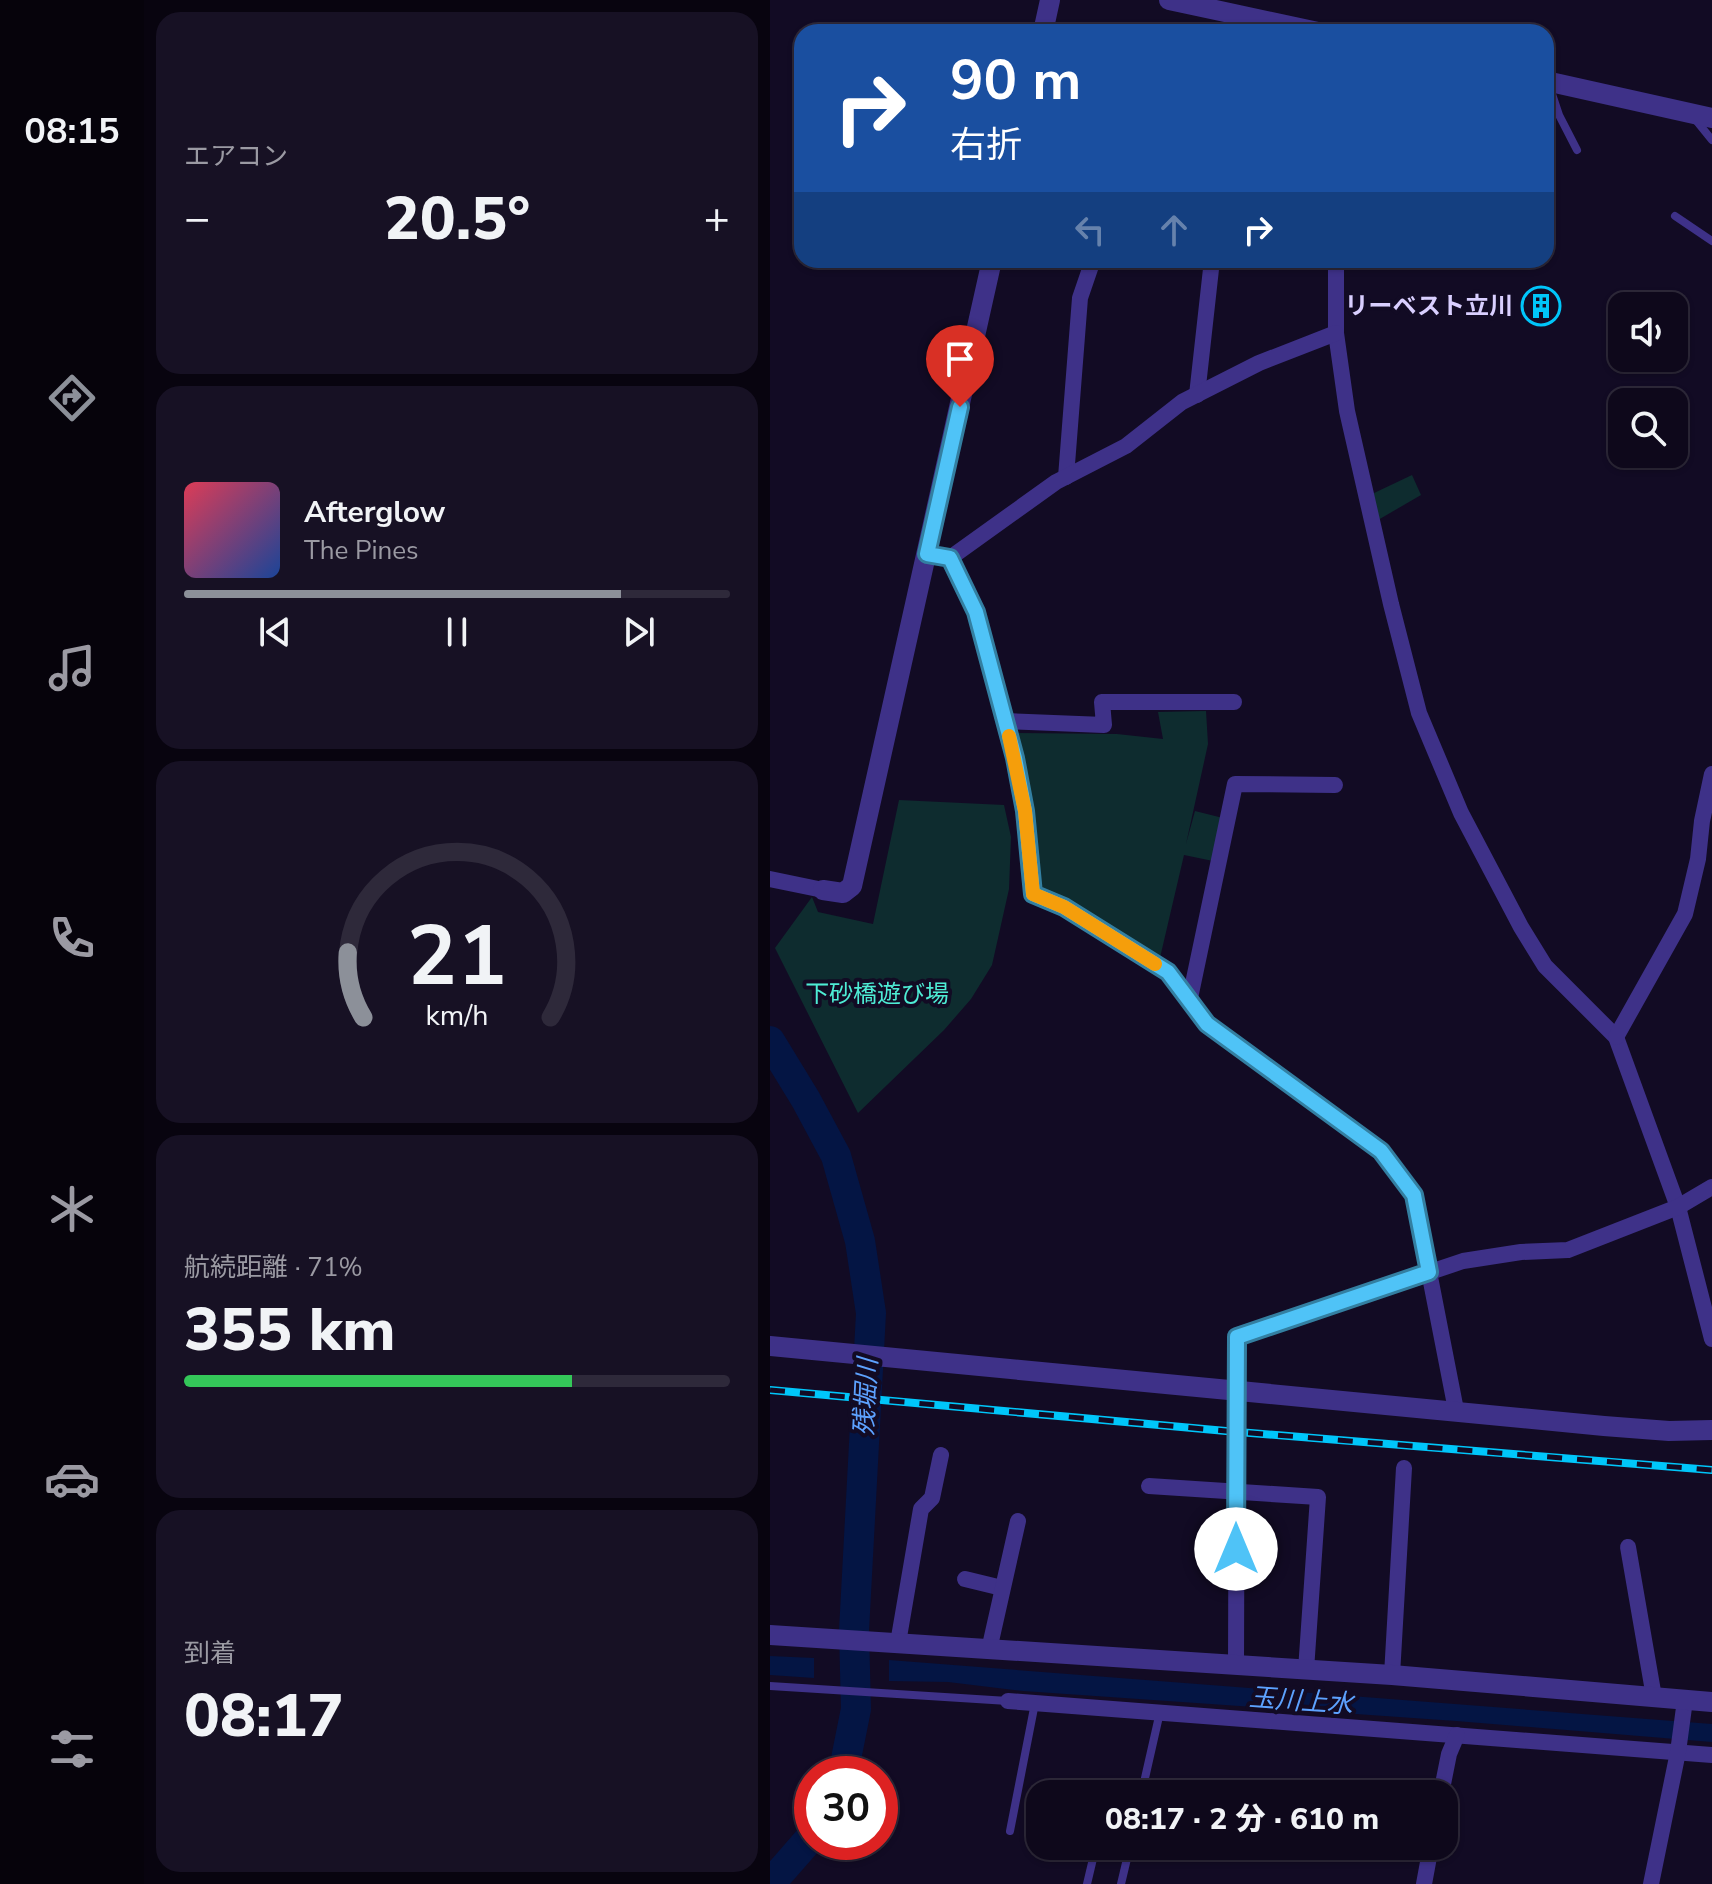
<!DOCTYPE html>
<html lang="ja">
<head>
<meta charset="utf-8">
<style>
	:root { --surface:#0e081b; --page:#171124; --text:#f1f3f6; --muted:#9b9aa3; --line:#2e293a; --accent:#8c9099 }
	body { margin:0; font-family:"Nunito Sans","Noto Sans JP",sans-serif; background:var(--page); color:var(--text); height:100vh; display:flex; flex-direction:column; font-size:30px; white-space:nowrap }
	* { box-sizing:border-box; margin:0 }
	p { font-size:26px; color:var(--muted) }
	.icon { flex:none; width:44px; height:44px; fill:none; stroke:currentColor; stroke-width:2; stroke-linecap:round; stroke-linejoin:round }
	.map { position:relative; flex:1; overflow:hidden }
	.panel { display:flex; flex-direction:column; gap:12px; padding:12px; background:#08040f; width:626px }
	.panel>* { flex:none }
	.hud { position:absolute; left:24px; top:24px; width:760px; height:244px; border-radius:24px; box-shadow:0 2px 6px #0004,0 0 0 2px var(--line); background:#1a4fa0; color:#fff; overflow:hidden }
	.controls { position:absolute; left:838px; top:292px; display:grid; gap:16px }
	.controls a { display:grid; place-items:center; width:80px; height:80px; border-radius:16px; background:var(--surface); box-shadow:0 2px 6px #0004,0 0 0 2px var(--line); font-size:40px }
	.speed { position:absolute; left:24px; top:1756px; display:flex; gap:16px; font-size:40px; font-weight:700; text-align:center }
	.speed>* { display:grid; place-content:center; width:104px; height:104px; border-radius:50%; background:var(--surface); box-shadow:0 2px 6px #0004,0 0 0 2px var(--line); line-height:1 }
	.speed .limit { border:12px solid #d22; background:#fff; color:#111 }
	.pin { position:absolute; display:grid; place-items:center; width:68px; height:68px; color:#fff; margin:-82px -34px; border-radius:50% 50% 50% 0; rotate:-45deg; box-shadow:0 0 8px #0007 }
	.pin .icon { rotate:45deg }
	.me { position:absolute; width:88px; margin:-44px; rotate:0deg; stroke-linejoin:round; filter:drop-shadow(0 0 6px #0008) }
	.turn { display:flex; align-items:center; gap:28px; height:168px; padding:0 24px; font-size:36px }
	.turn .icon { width:104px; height:104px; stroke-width:2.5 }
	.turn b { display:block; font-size:56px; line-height:68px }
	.lanes { display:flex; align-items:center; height:76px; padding:0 24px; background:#0003; justify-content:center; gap:40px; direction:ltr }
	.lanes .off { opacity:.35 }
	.big { font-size:60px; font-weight:800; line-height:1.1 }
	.panel .widget { flex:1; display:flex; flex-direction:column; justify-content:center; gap:12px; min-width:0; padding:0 28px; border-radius:24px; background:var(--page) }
	.panel .dial { align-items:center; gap:0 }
	.dial svg { height:208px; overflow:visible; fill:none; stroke:var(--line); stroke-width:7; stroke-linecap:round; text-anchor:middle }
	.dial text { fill:var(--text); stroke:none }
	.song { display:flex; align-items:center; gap:24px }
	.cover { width:96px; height:96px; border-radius:12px; background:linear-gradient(135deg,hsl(350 70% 55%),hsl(220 70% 35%)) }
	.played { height:8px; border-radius:4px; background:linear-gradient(90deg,var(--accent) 80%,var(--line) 80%) }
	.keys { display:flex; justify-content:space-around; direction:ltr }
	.heat { display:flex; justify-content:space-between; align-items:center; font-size:44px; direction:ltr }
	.charge { height:12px; border-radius:6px; background:linear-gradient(90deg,#34c759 71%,var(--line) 0) }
	.trip { position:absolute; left:256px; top:1780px; width:432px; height:80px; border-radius:24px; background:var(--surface); box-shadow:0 2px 6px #0004,0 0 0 2px var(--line); font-weight:800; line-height:80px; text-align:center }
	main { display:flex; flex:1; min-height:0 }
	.tab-bar { display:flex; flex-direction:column; width:144px; justify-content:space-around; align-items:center; background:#06030b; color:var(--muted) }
	.tab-bar .icon { width:56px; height:56px }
	.tab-bar .active { color:var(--accent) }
	.tab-bar b { font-size:36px; color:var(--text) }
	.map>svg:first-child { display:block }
	.green { fill:#0e2c2f }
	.water { fill:#041544 }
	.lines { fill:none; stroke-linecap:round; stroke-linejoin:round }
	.river { stroke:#041544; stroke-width:30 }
	.service { stroke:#3e3188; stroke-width:8 }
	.minor { stroke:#3e3188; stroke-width:16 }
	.tertiary { stroke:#3e3188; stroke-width:20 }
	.rail-casing { stroke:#00c6fa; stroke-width:8 }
	.rail { stroke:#120b24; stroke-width:5; stroke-dasharray:15; stroke-linecap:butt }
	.route-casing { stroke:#337fa1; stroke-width:20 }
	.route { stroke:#4fc3f7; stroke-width:14 }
	.slow { stroke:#f59e0b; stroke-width:14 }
	.labels { text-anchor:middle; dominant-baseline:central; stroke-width:8; stroke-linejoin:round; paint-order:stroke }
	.poi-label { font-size:24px; font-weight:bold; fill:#d9cfff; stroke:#120b24; text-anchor:end }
	.park-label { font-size:24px; fill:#4eecd5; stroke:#120b24 }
	.water-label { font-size:26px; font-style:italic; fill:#5da2ff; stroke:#120b24 }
</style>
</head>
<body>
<main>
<nav class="tab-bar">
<b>08:15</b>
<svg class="icon active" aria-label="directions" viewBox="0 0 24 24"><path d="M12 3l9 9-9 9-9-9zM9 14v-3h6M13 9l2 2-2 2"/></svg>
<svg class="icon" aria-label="music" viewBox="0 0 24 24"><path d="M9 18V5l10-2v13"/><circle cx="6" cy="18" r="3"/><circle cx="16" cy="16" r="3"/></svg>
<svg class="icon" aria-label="phone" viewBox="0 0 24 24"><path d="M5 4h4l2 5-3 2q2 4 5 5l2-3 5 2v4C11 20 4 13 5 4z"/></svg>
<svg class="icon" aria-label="climate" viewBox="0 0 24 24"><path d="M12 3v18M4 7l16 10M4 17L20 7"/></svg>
<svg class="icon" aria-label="car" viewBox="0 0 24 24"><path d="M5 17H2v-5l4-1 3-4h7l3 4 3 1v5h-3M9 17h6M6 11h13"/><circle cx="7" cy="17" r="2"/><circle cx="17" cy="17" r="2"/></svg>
<svg class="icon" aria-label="filters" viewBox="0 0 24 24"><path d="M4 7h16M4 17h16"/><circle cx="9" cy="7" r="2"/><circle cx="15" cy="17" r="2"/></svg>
</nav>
<section class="panel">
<div class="widget"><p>エアコン</p>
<div class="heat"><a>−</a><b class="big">20.5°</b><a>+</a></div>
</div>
<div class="widget">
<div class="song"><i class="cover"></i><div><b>Afterglow</b><p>The Pines</p></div></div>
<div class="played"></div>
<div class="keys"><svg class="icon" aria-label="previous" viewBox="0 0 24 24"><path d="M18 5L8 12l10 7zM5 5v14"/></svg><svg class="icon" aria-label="pause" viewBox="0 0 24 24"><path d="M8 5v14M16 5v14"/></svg><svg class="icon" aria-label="next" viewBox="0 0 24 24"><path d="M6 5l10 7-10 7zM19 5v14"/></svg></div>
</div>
<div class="widget dial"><svg viewBox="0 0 100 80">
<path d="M14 69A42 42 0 1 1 86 69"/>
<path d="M14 69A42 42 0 0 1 8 44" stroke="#8c9099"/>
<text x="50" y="56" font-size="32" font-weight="700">21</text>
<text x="50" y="72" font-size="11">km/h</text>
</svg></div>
<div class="widget"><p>航続距離 · 71%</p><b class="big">355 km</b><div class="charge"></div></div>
<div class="widget"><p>到着</p><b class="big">08:17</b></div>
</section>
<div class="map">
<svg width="942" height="1884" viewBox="0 0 942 1884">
	<rect width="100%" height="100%" fill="#120b24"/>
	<!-- green -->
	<g class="green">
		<path d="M642 475 651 495 608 520 602 494Z"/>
		<path d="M436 711 438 744 416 844 425 811 453 818 443 861 414 855 389 962 268 893 238 733 347 734 393 739 388 712Z"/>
		<path d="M129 800 234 805 241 837 239 889 222 965 201 999 174 1030 88 1113 5 948 42 897 48 912 103 924Z"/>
	</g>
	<!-- water -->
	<g class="water">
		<path d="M0 1656 44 1658V1678L0 1675Z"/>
		<path d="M119 1660 942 1724V1742L686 1721 253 1691 178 1682 119 1681Z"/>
	</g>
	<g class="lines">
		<!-- river -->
		<g class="river">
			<path d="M0 1041 36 1100 66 1156 90 1241 101 1313 84 1631 86 1709 73 1774"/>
			<path d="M0 1884 42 1836"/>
		</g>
		<!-- service -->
		<g class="service">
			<path d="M778 82 789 115 807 150"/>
			<path d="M925 119 942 140"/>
			<path d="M905 216 942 241"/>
			<path d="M0 1686 238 1701"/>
			<path d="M375 1778 390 1712"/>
			<path d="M240 1831 265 1703"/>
			<path d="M317 1884 326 1846"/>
			<path d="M351 1884 360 1846"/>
		</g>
		<!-- minor -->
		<g class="minor">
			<path d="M566 260V333L577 411 621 604 649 713 691 813 751 927 775 966 846 1037 908 1207 942 1339"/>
			<path d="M427 395 442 260"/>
			<path d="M296 477 310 298 323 260"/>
			<path d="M157 554 180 558 206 612 245 758 255 811 263 894 294 907 398 972 420 998 437 1024 611 1151 644 1195 686 1410"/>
			<path d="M180 558 286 482 356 446 412 402 489 363 566 333"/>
			<path d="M234 721 334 725 332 702H464"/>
			<path d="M0 879 53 890"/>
			<path d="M420 998 465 784 565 785"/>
			<path d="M846 1037 915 914 928 859 932 821 942 774"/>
			<path d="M379 1486 548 1497 536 1670"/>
			<path d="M858 1547 884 1697"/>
			<path d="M195 1579 232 1588"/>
			<path d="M128 1643 151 1509 162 1498 171 1455"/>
			<path d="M219 1650 248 1521"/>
			<path d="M466 1666 467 1337 693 1261 751 1252 798 1250 908 1207 942 1187"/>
			<path d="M622 1675 634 1468"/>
			<path d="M238 1701 942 1755"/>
			<path d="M671 1794 679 1754 687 1735"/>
			<path d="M654 1884 661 1846"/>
			<path d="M881 1884 908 1752 915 1700"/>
		</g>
		<!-- tertiary -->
		<g class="tertiary">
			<path d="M399 0 548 32"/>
			<path d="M273 32 280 0"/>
			<path d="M776 81 942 118"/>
			<path d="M53 890 73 893 82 886 222 260"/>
			<path d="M0 1346 834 1426 899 1431 942 1430"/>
			<path d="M0 1635 622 1675 942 1702"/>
		</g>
		<defs>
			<path id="rail" d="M0 1390 456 1431 942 1470"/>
		</defs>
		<!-- rail casing -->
		<use href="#rail" class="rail-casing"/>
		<!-- rail -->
		<use href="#rail" class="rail"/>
	</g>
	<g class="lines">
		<defs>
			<path id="route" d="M190 407 157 554 180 558 206 612 245 758 255 811 263 894 294 907 398 972 437 1024 611 1151 644 1195 659 1272 467 1337 466 1549"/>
		</defs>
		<!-- route casing -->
		<use href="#route" class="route-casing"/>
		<!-- route -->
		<use href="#route" class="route"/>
		<!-- slow -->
		<path class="slow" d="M239 736 255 811 263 894 294 907 385 964"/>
	</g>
	<!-- icons -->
	<defs>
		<symbol id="building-ring" viewBox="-11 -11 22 22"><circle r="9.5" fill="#120b24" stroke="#00c6fa" stroke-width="1.5"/><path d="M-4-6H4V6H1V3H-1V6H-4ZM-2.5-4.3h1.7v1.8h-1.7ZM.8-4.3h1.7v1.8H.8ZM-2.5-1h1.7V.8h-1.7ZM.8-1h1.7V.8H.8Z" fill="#00c6fa"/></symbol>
	</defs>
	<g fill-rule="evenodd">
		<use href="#building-ring" x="749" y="284" width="44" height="44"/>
	</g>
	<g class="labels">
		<!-- poi labels -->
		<g class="poi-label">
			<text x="743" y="306">リーベスト立川</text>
		</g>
		<!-- park labels -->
		<g class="park-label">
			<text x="107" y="994">下砂橋遊び場</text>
		</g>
		<!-- water labels -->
		<g class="water-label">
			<text transform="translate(96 1397) rotate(-87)">残堀川</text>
			<text transform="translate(531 1701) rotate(4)">玉川上水</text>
		</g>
	</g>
</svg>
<div class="controls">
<a><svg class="icon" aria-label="sound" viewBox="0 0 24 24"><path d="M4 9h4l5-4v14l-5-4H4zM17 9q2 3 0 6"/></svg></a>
<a><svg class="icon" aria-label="search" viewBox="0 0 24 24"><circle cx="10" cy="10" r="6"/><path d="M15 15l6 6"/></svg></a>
</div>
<div class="speed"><div class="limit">30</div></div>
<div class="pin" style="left:190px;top:407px;background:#d93025"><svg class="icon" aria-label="arrive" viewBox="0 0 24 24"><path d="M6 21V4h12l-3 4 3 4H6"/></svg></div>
<svg class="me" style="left:466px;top:1549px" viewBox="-20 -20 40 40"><circle r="19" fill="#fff"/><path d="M0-13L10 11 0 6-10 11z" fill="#4fc3f7"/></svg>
<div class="trip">08:17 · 2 分 · 610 m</div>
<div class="hud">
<div class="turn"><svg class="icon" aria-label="right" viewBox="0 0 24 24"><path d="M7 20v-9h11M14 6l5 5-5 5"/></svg><div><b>90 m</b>右折</div></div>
<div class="lanes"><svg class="icon off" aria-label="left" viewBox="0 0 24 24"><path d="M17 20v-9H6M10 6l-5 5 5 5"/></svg><svg class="icon off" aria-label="ahead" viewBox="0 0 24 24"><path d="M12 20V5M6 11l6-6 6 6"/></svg><svg class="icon" aria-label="right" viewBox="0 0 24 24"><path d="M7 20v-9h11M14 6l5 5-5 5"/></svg></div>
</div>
</div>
</main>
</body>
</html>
